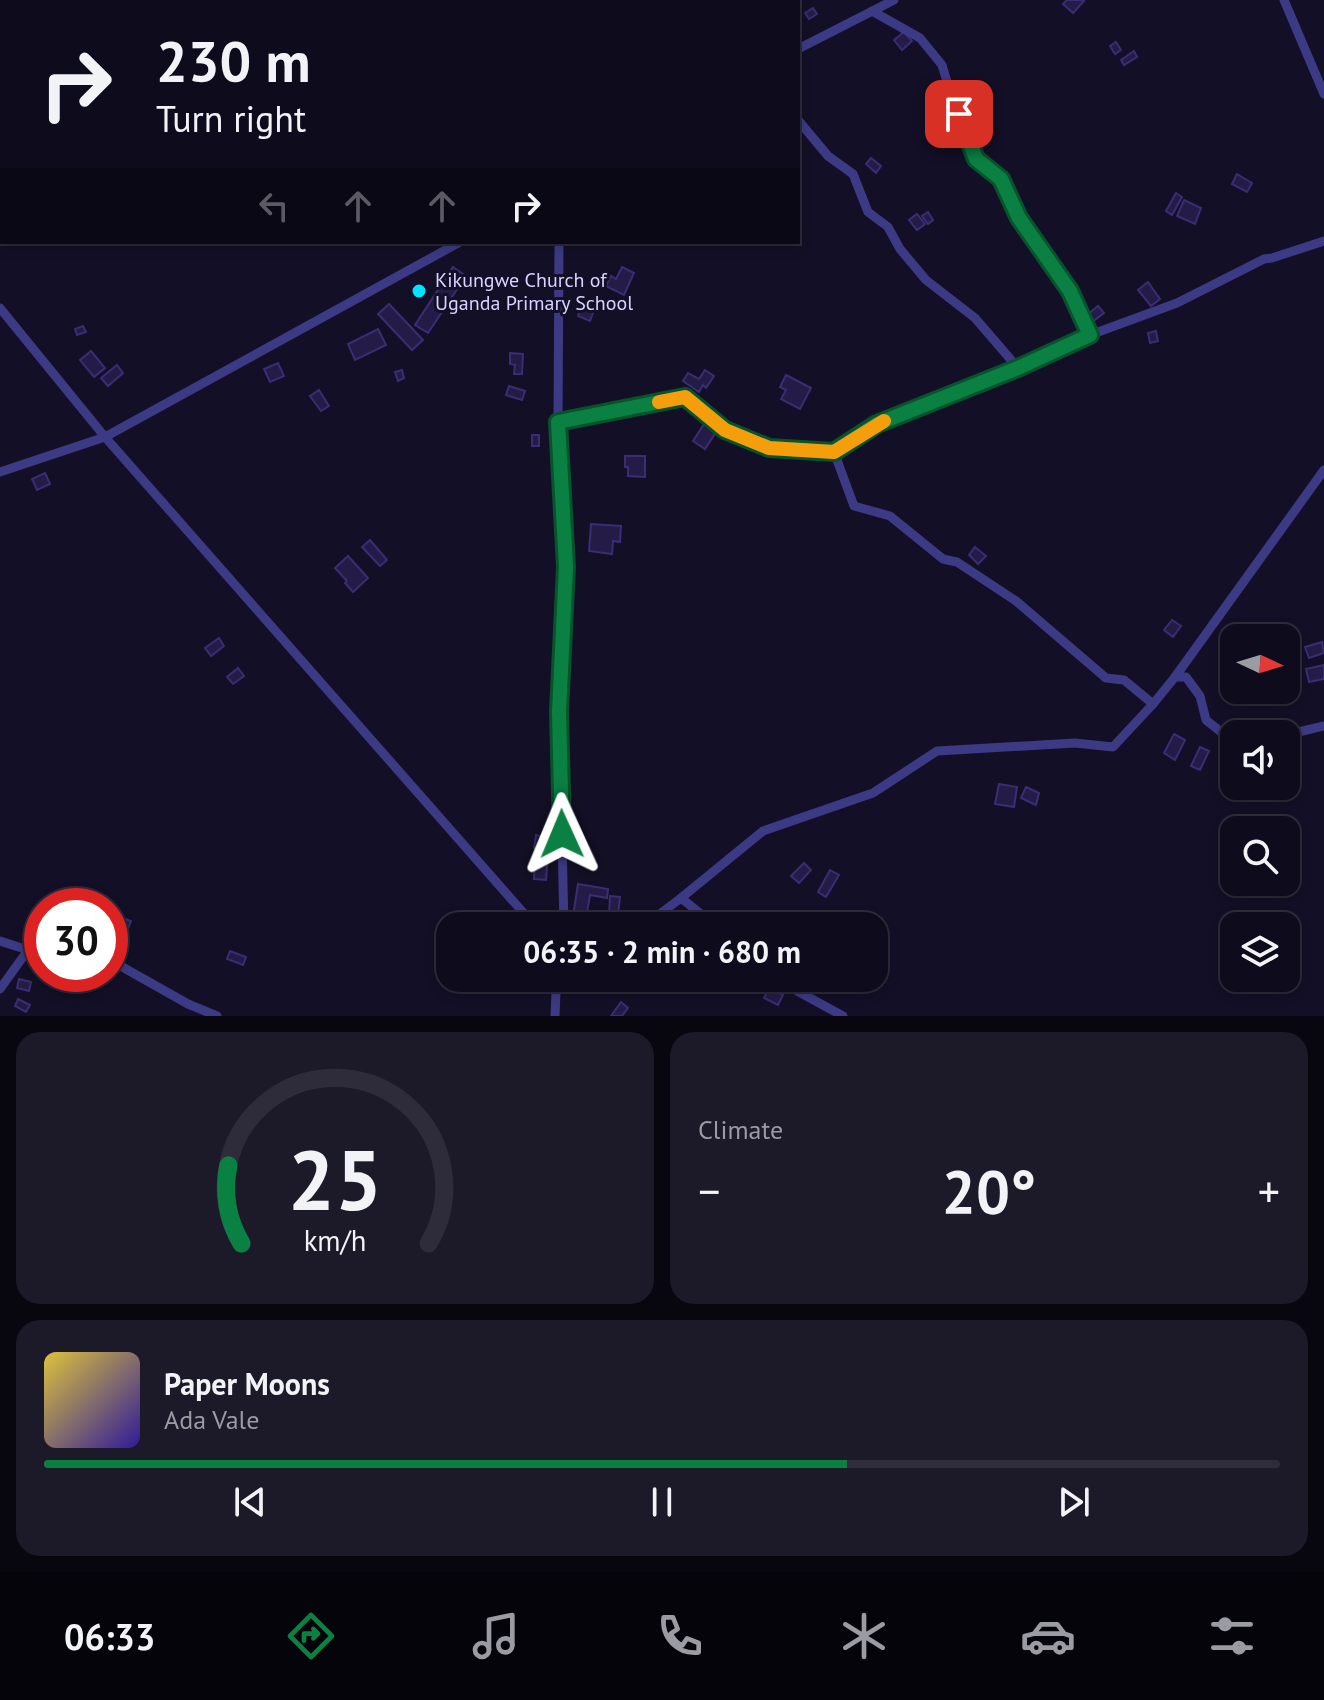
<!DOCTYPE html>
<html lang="en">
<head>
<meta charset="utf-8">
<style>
	:root { --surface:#0e0b1c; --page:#1c1929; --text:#f1f3f6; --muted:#9b9ba3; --line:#2e2b3b; --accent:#0b8043 }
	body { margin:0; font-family:"PT Sans",sans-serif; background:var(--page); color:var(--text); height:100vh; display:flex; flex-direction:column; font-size:30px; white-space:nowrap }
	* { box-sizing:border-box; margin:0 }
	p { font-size:26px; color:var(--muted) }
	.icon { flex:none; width:44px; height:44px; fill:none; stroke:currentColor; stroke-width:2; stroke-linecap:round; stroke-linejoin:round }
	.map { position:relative; height:1016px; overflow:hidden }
	.sheet { display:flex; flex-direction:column; gap:16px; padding:16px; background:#08060f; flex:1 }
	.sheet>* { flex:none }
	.top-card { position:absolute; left:0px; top:0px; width:800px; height:244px; box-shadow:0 4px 12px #0003,0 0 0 2px var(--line); background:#0e0b1c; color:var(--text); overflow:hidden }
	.needle { width:52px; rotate:94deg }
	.controls { position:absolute; left:1220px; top:624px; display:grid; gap:16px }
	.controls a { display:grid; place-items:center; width:80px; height:80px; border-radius:16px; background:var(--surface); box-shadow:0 4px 12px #0003,0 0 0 2px var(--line); font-size:40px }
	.speed { position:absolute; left:24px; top:888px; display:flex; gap:16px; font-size:40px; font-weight:700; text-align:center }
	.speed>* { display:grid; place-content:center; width:104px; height:104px; border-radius:50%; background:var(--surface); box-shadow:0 4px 12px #0003,0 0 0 2px var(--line); line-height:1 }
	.speed .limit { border:12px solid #d22; background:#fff; color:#111 }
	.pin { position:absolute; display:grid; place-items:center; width:68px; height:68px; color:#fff; margin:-34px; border-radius:16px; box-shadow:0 4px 12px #0006 }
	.me { position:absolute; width:88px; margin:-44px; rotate:359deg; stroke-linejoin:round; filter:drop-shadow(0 0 6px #0008) }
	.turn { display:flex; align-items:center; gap:28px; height:168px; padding:0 24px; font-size:36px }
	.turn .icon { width:104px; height:104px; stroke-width:2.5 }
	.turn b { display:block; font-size:56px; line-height:68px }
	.lanes { display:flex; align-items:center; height:76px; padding:0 24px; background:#0003; justify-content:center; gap:40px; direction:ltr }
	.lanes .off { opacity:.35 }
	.big { font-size:60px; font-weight:700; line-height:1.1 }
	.sheet .widget { flex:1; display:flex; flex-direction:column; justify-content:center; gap:12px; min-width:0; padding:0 28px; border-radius:24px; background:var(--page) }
	.sheet .dial { align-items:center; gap:0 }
	.dial svg { height:208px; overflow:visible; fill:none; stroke:var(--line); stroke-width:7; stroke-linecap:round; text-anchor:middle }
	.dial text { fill:var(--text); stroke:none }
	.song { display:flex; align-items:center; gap:24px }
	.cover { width:96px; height:96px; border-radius:12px; background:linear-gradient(135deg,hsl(50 70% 55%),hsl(250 70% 35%)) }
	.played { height:8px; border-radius:4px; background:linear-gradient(90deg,var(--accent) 65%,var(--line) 65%) }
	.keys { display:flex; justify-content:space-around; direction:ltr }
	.heat { display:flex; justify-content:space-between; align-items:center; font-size:44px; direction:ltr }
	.sheet .tiles { flex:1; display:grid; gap:16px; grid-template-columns:1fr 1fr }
	.widget:last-child { grid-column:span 2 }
	.trip { position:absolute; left:436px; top:912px; width:452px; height:80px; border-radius:24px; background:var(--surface); box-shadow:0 4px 12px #0003,0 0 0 2px var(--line); font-weight:700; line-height:80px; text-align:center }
	.menu { display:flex; height:128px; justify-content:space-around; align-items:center; background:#06040b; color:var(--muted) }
	.menu .icon { width:56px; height:56px }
	.menu .active { color:var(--accent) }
	.menu b { font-size:36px; color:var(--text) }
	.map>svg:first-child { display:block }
	.building { fill:#241b47; stroke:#3b2d73; stroke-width:2 }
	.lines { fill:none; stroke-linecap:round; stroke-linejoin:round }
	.minor { stroke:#3d3a85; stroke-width:9 }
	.route-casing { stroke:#07532c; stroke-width:20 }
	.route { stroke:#0b8043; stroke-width:14 }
	.slow { stroke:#f59e0b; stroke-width:14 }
	.poi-dot { fill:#00e5ff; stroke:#130f26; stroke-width:3 }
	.labels { text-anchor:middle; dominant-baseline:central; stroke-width:6; stroke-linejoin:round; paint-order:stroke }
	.poi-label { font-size:20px; fill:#d9d4ff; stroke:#130f26; text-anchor:start }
</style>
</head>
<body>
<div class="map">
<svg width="1324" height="1016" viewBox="0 0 1324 1016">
	<rect width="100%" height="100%" fill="#130f26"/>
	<!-- building -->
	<g class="building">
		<path d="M1067 0H1082L1084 1 1073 13 1063 4Z"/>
		<path d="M813 8 817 14 809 19 805 13Z"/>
		<path d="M904 32 912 41 902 50 894 40Z"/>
		<path d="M1116 42 1121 50 1115 54 1110 46Z"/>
		<path d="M1134 51 1137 57 1124 65 1121 60Z"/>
		<path d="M871 158 881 166 876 173 866 164Z"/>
		<path d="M1237 174 1252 183 1247 192 1232 184Z"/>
		<path d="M1176 193 1182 197 1172 215 1166 211Z"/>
		<path d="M1184 200 1201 208 1195 224 1177 216Z"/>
		<path d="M928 212 933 220 928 224 922 216Z"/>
		<path d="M917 214 925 224 917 230 909 220Z"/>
		<path d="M453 267 466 276 428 333 415 325Z"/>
		<path d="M622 267 634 273 624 295 606 286 611 276 616 279Z"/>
		<path d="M1148 282 1160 299 1151 306 1138 290Z"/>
		<path d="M584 298 597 302 590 321 578 316Z"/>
		<path d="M389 304 423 340 412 350 378 314Z"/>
		<path d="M1098 306 1104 313 1092 322 1087 315Z"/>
		<path d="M83 326 86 332 77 335 75 329Z"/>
		<path d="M378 329 386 345 355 360 348 344Z"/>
		<path d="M1156 331 1158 341 1150 343 1148 333Z"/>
		<path d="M91 351 105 368 94 377 80 360Z"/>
		<path d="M510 353 523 354 522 374H514L515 365 510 364Z"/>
		<path d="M278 363 284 376 270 382 264 369Z"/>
		<path d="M117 365 123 373 108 386 101 378Z"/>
		<path d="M402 370 404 378 398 381 395 372Z"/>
		<path d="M705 370 714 376 706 388 703 385 699 392 683 381 688 373 699 379Z"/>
		<path d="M786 375 811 388 800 409 781 399 786 390 780 387Z"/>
		<path d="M509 386 525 391 522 400 506 395Z"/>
		<path d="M319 390 329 406 321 411 310 396Z"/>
		<path d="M706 421 718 429 705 449 693 441Z"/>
		<rect x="532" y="435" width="7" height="11"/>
		<path d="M625 456H645V477L628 476V467H625Z"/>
		<path d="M45 473 50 484 37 490 32 479Z"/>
		<path d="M591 524 621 526 620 542 613 541 612 554 589 551Z"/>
		<path d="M370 540 387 560 380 566 362 547Z"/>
		<path d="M975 547 986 556 978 564 969 555Z"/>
		<path d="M348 556 368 578 353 592 345 583 347 581 335 568Z"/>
		<path d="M1172 620 1181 626 1173 637 1164 630Z"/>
		<path d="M219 638 224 646 211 656 205 648Z"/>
		<path d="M1322 642 1324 653 1309 658 1305 647Z"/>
		<path d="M1324 665V679L1309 682 1306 669Z"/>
		<path d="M238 668 244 676 233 684 227 677Z"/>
		<path d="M1174 734 1185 740 1175 760 1164 753Z"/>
		<path d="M1200 747 1209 751 1200 770 1191 766Z"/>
		<path d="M999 784 1017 787 1014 807 995 804Z"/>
		<path d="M1026 787 1039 793 1036 805 1021 798Z"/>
		<path d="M536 835 544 837 542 849 534 848Z"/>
		<path d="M535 853H548L546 880 534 879Z"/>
		<path d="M804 863 811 870 799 883 791 876Z"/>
		<path d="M830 870 839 875 826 897 818 892Z"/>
		<path d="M578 884 608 889 607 898 590 895 587 912 607 914 606 921 573 916Z"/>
		<path d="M610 896 620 897 618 915H609Z"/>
		<path d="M114 915 131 921 125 936 110 930Z"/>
		<path d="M230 951 246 957 243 965 227 959Z"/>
		<path d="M828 978H845L838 986Z"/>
		<path d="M19 979 31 982 29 991 17 988Z"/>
		<path d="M769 988 783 995 778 1005 764 998Z"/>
		<path d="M18 999 30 1005 26 1012 15 1006Z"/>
		<path d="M621 1002 628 1008 622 1016H611Z"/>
	</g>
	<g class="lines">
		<!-- minor -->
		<g class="minor">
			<path d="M1284 0 1324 94"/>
			<path d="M565 2V0"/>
			<path d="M872 11 920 38 942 65 950 92 976 159 1001 179 1019 218 1070 291 1090 335"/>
			<path d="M798 49 894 0"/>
			<path d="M798 120 828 156 853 174 868 212 888 227 900 249 926 280 975 318 1018 368 1090 335 1177 303 1264 259 1272 258 1324 241"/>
			<path d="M559 242 558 422 566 567 559 712 564 926"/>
			<path d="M0 308 105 437 535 926"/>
			<path d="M1018 368 877 424 834 452 854 506 890 516 943 559 957 562 1016 601 1106 678 1124 680 1153 704"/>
			<path d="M558 422 685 397 725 430 769 448 834 452"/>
			<path d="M0 472 105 437 460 242"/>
			<path d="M1175 677 1324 470"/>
			<path d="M1286 735 1324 726"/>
			<path d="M681 898 763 831 873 793 937 751 1075 743 1113 747 1153 704 1175 677H1186L1200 696 1206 720 1221 732 1234 735"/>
			<path d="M644 926 681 898 716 926"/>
			<path d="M0 941 28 950 42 951"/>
			<path d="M110 960 188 1004 217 1016"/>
			<path d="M780 978 797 991 843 1016"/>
			<path d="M0 989 28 950"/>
			<path d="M556 992 575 978"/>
			<path d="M555 1016 556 992 560 978"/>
		</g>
	</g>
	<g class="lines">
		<defs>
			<path id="route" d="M562 834 559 712 566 567 558 422 685 397 725 430 769 448 834 452 877 424 1018 368 1090 335 1070 291 1019 218 1001 179 976 159 959 114"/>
		</defs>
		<!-- route casing -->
		<use href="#route" class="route-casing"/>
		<!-- route -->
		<use href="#route" class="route"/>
		<!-- slow -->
		<path class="slow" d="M659 402 685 397 725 430 769 448 834 452 884 421"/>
	</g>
	<!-- markers -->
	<circle class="poi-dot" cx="419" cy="291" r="8"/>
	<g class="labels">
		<!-- poi labels -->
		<g class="poi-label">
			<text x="435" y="280">Kikungwe Church of<tspan x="435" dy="23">Uganda Primary School</tspan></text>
		</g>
	</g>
</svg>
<div class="controls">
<a><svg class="needle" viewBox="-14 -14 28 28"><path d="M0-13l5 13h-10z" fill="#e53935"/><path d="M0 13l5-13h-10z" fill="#9b9ba3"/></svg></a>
<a><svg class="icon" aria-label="sound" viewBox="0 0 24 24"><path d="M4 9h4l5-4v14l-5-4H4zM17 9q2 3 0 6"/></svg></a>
<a><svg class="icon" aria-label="search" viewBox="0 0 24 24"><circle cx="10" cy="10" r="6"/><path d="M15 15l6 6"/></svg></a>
<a><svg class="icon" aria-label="layers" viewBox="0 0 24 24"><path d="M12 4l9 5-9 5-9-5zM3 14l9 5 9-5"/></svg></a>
</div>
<div class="speed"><div class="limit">30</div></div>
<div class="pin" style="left:959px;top:114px;background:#d93025"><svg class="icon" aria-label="arrive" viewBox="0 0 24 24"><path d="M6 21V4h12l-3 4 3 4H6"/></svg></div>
<svg class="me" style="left:562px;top:834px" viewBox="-20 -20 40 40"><path d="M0-17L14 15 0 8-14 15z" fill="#0b8043" stroke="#fff" stroke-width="4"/></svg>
<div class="trip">06:35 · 2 min · 680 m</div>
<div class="top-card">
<div class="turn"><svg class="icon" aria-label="right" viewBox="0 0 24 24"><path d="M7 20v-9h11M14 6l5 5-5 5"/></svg><div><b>230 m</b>Turn right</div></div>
<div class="lanes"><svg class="icon off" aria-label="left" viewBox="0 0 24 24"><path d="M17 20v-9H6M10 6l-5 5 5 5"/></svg><svg class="icon off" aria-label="ahead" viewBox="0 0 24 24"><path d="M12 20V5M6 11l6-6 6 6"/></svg><svg class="icon off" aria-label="ahead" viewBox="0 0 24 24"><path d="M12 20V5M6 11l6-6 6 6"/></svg><svg class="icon" aria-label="right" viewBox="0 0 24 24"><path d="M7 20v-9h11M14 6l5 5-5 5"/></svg></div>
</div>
</div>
<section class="sheet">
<div class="tiles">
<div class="widget dial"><svg viewBox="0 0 100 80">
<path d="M14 69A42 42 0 1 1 86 69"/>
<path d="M14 69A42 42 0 0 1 9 39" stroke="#0b8043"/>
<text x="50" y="56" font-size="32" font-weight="700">25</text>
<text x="50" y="72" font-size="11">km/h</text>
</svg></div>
<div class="widget"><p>Climate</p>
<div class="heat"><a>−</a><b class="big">20°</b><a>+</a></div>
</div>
<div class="widget">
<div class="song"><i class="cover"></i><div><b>Paper Moons</b><p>Ada Vale</p></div></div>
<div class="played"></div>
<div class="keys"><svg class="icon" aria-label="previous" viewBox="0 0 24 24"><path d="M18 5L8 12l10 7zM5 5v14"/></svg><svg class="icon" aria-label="pause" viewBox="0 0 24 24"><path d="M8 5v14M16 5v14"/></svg><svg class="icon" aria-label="next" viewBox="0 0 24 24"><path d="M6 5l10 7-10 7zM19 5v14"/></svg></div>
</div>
</div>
</section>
<nav class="menu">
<b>06:33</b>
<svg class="icon active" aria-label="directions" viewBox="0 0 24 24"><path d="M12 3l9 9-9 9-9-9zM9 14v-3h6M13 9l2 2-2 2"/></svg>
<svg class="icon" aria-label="music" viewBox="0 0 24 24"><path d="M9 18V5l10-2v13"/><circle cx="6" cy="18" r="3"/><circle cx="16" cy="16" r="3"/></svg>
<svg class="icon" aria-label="phone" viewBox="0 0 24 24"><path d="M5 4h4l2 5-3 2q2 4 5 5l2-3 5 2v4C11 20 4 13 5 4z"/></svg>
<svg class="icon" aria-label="climate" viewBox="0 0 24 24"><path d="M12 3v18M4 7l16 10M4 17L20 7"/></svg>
<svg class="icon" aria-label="car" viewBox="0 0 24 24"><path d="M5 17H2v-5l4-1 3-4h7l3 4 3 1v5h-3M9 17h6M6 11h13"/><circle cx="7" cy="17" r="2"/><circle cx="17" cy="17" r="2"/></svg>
<svg class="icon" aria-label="filters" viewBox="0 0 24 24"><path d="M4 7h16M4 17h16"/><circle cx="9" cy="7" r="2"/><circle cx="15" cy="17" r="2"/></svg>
</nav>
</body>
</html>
